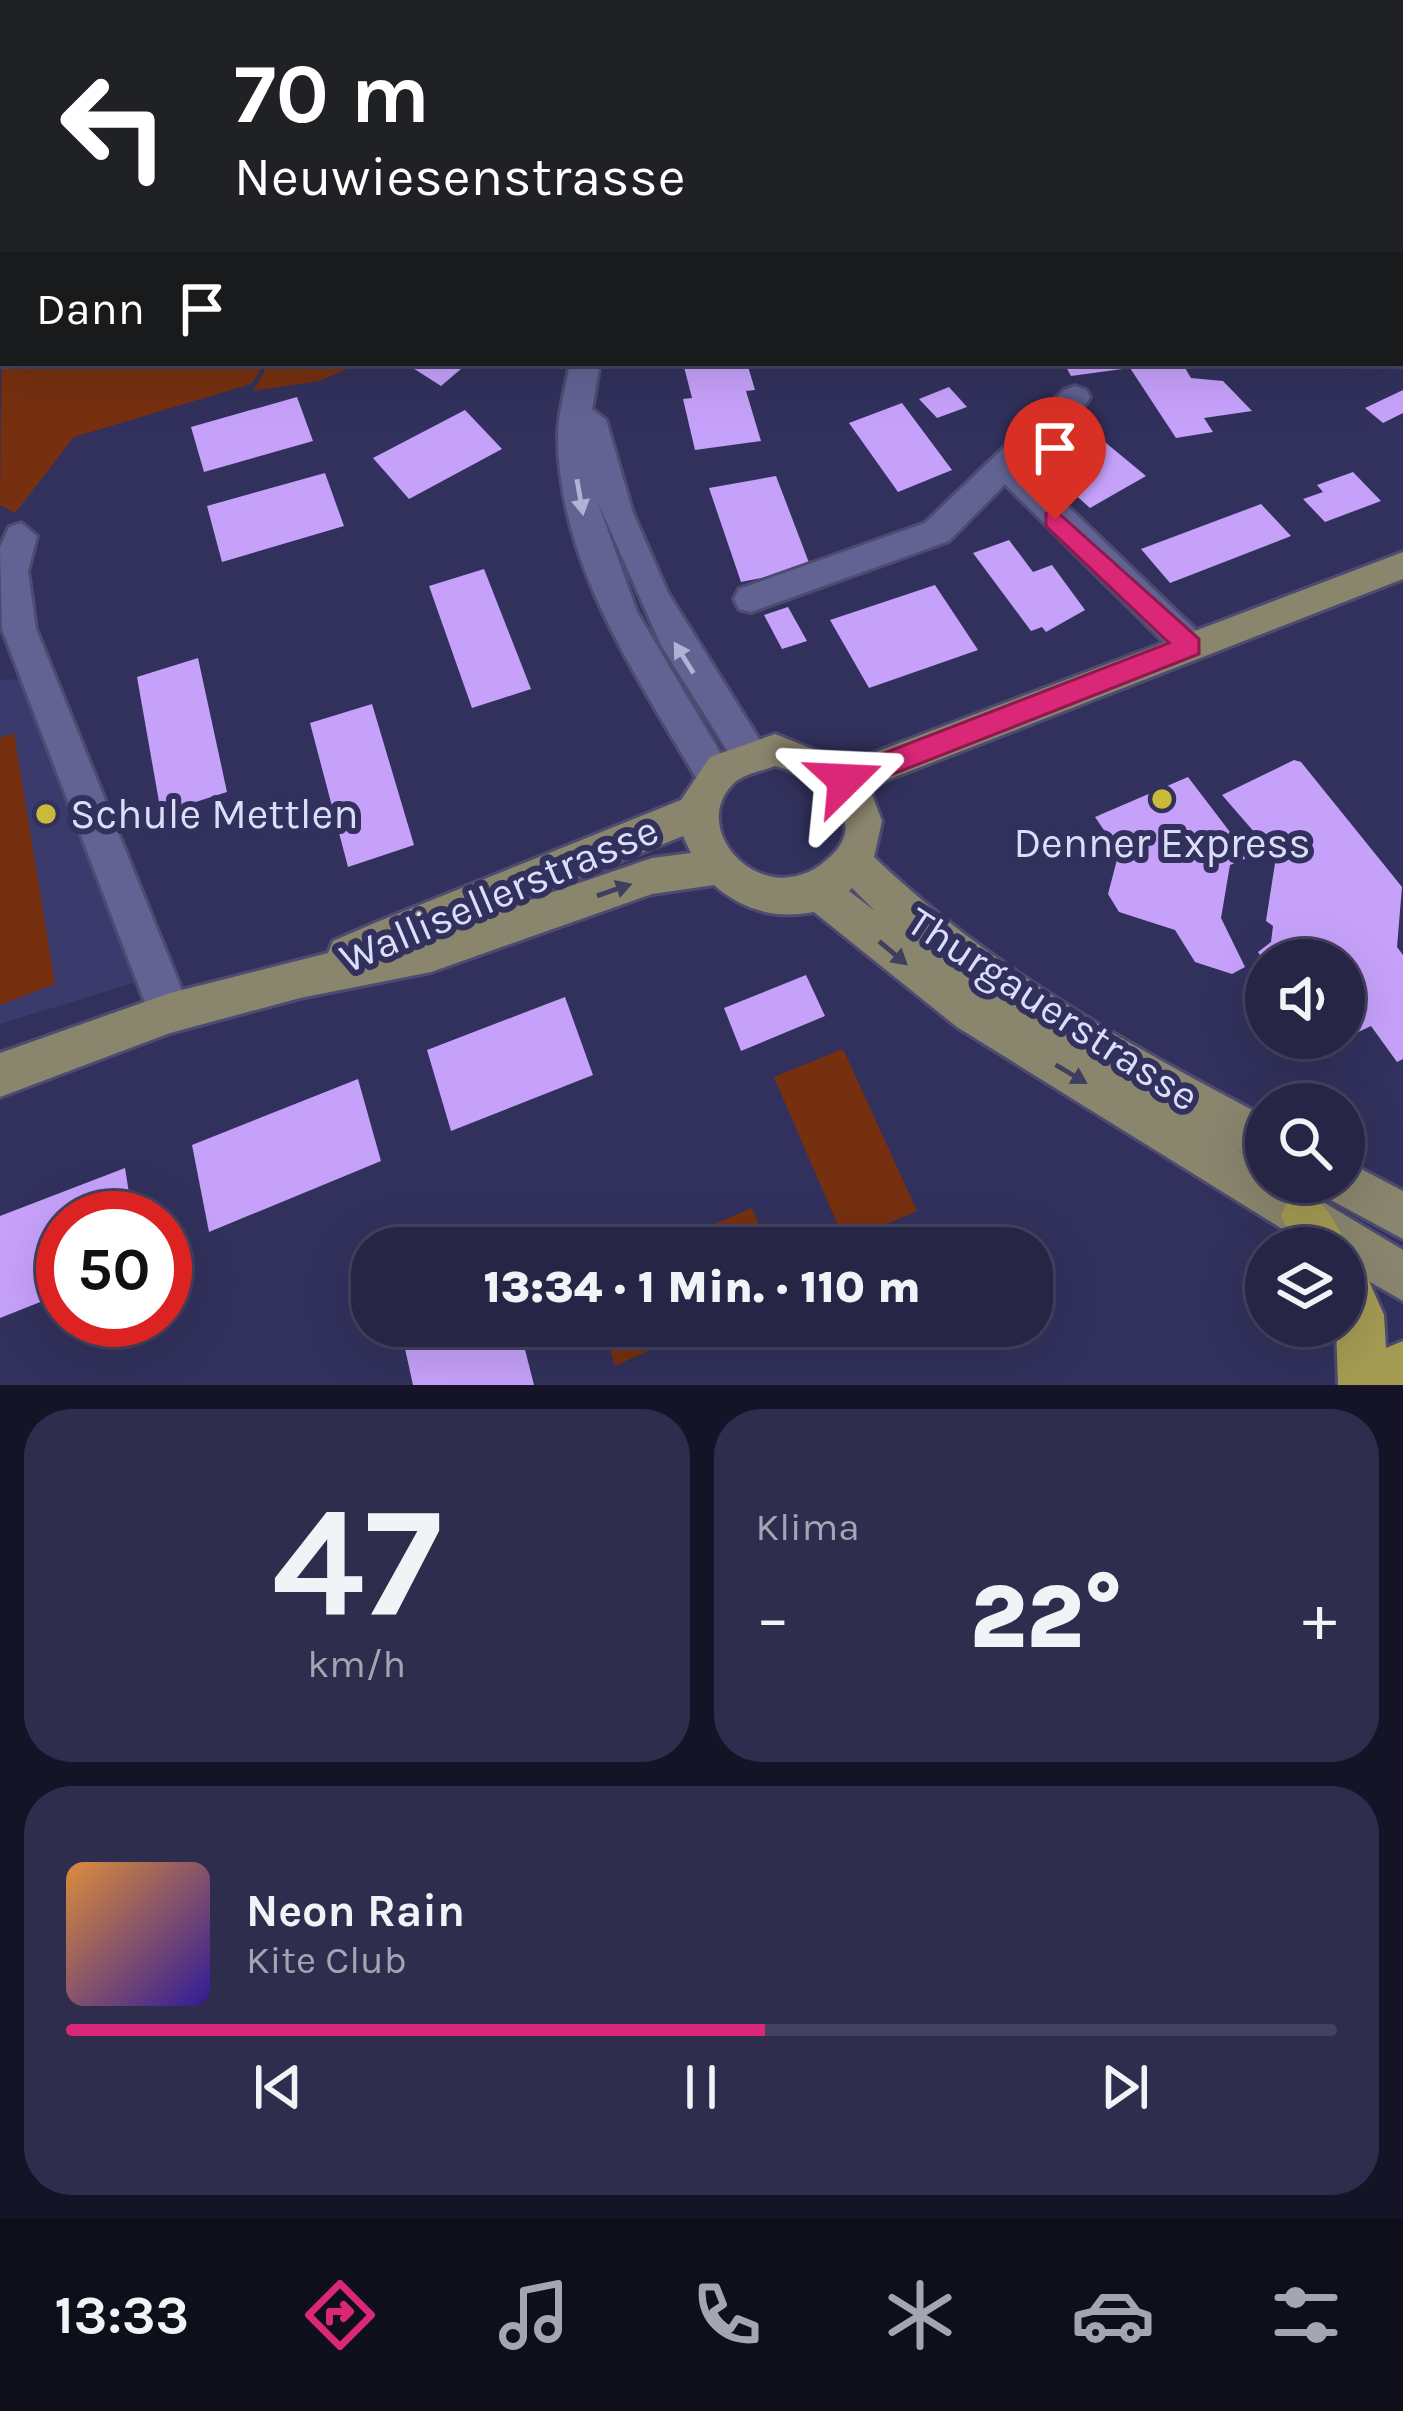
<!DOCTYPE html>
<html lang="de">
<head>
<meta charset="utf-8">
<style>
	:root { --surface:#262546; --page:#2e2d4d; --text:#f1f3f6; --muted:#a4a5b3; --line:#42425f; --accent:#db2777 }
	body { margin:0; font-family:Karla,sans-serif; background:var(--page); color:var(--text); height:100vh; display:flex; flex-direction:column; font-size:45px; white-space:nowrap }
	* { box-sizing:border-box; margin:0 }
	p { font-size:39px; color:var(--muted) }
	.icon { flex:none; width:66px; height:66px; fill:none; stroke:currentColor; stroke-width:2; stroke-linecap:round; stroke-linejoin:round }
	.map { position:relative; height:1385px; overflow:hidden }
	.details { display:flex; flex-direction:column; gap:24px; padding:24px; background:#151426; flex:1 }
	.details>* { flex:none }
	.hud { position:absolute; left:0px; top:0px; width:1404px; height:366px; box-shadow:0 12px 48px #0002,0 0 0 3px var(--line); background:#202124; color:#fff; overflow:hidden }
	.tools { position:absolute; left:1245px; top:939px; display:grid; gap:24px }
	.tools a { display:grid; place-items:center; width:120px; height:120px; border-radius:50%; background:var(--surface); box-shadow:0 12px 48px #0002,0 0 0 3px var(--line); font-size:60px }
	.speed { position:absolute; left:36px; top:1191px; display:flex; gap:24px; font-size:60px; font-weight:700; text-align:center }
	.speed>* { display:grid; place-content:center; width:156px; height:156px; border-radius:50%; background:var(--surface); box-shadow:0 12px 48px #0002,0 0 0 3px var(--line); line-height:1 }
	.speed .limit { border:18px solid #d22; background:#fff; color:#111 }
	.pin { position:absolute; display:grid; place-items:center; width:102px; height:102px; color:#fff; margin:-123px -51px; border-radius:50% 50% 50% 0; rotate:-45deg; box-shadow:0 0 12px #0007 }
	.pin .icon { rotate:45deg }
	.me { position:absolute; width:132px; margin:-66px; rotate:69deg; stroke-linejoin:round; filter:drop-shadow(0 0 9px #0008) }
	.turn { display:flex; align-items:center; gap:42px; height:252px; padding:0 36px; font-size:54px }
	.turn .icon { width:156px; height:156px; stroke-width:2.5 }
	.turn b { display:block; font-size:84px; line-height:102px }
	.then { display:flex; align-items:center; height:114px; padding:0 36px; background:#0003; gap:24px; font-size:45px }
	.big { font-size:90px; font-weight:800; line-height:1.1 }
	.details .tile { flex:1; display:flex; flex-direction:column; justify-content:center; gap:18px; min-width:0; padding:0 42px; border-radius:48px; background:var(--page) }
	.details .dial { align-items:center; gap:0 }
	.dial b { font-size:156px; line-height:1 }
	.song { display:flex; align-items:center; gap:36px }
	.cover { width:144px; height:144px; border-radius:18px; background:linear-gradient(135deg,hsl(30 70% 55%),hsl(250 70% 35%)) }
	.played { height:12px; border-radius:6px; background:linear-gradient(90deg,var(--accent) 55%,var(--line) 55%) }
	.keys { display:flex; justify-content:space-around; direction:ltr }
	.heat { display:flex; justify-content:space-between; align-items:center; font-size:66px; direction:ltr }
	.details .tiles { flex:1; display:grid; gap:24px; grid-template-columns:1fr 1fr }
	.tile:last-child { grid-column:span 2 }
	.trip { position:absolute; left:351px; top:1227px; width:702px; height:120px; border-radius:48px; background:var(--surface); box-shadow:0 12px 48px #0002,0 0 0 3px var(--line); font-weight:800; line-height:120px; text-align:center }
	.menu { display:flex; height:192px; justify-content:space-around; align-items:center; background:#0f0f1c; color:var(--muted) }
	.menu .icon { width:84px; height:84px }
	.menu .selected { color:var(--accent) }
	.menu b { font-size:54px; color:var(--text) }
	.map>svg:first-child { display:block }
	.built { fill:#3b3a6c }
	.green { fill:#763010 }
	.building { fill:#c6a1fa }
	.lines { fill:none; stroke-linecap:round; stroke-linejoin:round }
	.minor-casing { stroke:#4d4b71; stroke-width:6 }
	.major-casing { stroke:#4d4b71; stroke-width:6 }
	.highway-casing { stroke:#4d4b71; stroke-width:6 }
	.minor { fill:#626393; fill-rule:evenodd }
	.major { fill:#8a856d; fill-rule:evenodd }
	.highway { fill:#a49b53; fill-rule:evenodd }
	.oneway { fill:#b1b3d5 }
	.oneway2 { fill:#3f3e5f }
	.route { fill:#db2777; stroke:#8e194d; stroke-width:3 }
	.poi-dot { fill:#caba3a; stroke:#32315d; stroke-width:4.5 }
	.labels { text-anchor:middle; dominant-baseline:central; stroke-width:12; stroke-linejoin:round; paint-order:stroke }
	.poi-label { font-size:42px; fill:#dcdef9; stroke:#32315d; text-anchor:start }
	.street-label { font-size:42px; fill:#dcdef9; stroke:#32315d }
</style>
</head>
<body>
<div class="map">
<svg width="1403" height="1385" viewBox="0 0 1403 1385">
	<rect width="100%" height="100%" fill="#32315d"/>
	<!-- built -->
	<path class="built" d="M36 678 159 975 0 1024V680Z"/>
	<!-- green -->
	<g class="green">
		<path d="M3 234V363H266L251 384 74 437 15 513 0 505Z"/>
		<path d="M361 363 320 381 253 391 269 363Z"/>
		<path d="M14 733 55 984 0 1005V738Z"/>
		<path d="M843 1049 917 1211 845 1242 774 1077Z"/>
		<path d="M752 1208 768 1248H658Z"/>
		<path d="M602 1326H703L615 1366Z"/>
	</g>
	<!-- building -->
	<g class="building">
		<path d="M405 363H468L441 386Z"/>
		<path d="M683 363H747L755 390 746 391 761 441 695 450 683 399 692 398Z"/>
		<path d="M1064 363H1182L1191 378 1223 381 1252 411 1204 418 1213 432 1176 438 1130 368 1071 376Z"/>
		<path d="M949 387 967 407 937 418 919 399Z"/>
		<path d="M1403 390V413L1383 423 1365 408Z"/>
		<path d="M297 397 313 441 204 472 191 427Z"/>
		<path d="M902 403 952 470 898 492 849 423Z"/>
		<path d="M465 410 502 449 409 499 373 458Z"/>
		<path d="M1100 438 1146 476 1090 508 1061 482 1075 474 1059 460Z"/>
		<path d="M1353 472 1381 501 1325 522 1303 499 1323 492 1317 485Z"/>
		<path d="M325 473 344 526 222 562 207 506Z"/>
		<path d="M776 476 811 568 741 582 709 488Z"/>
		<path d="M1261 504 1291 536 1170 583 1141 549Z"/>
		<path d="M1009 540 1033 572 1052 565 1085 610 1046 632 1042 627 1031 631 973 553Z"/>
		<path d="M484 569 531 689 472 708 429 586Z"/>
		<path d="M935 585 978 650 869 688 830 620Z"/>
		<path d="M788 607 807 641 782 649 764 615Z"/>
		<path d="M198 658 227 792 161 813 137 677Z"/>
		<path d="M372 704 414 845 348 867 310 723Z"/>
		<path d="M1294 760 1301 762 1402 887 1397 947 1403 955V1059L1397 1062 1371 1026 1333 1044 1328 1038H1344V960H1263L1258 952 1271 942 1273 926 1266 921 1276 857 1222 795Z"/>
		<path d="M1188 777 1249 857 1230 865 1221 918 1245 967 1232 974 1195 962 1175 930 1119 912 1108 894 1119 852 1095 817Z"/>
		<path d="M806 975 825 1016 741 1051 724 1008Z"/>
		<path d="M565 997 593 1075 451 1131 427 1050Z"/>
		<path d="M358 1079 381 1161 209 1232 192 1145Z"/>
		<path d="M125 1168 133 1218H63V1293L0 1318V1216Z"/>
		<path d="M400 1326H519L534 1385H413Z"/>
	</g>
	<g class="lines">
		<defs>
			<g id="minor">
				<path d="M549 0H571L573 3H551Z"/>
				<rect x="1276" y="0" width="22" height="3"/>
				<rect x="0" y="97" width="3" height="15"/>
				<path d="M1403 225V242H1401V225Z"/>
				<path d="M570 363H600L592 409 606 420 633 513 668 593 769 755 763 766 750 771 737 766 661 645 597 500 637 612 734 776 728 788 715 792 702 788C639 678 559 568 558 437 558 412 566 387 570 363Z"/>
				<path d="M1075 386 1086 390 1090 397 1086 404 1025 465 1202 636 1208 646 1202 656H1178L1005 484 949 541 751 612 739 609 734 599 739 589 925 523 1064 390Z"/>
				<path d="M21 523 37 536 28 571 36 629 191 1013 185 1027 170 1033 155 1027 149 1013 2 629 0 547 9 527Z"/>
			</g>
			<g id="major">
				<path d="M1403 552V579L869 787 882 821 874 857C989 967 1126 1044 1266 1117V1163L1237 1150 1266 1167V1182H1290L1403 1250V1301L1344 1267V1248H1313L957 1027 814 912C776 919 744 911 714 885L652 894 431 972 300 998 170 1033 0 1097V1053L170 993 328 953 333 941 377 922 681 800 710 757 775 734 847 763ZM775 766C810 774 872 814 833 854 769 920 685 832 733 784 743 774 762 771 775 766ZM683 836 691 853 652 858 495 912ZM852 888 875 911 849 891Z"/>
				<path d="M1344 1160 1403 1191V1239L1327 1198 1320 1182H1344Z"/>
			</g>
			<g id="highway">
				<path d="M1304 1193C1327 1203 1338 1225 1347 1248L1344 1256V1248H1297L1281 1216 1288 1200Z"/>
				<path d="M1344 1256 1361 1263 1384 1315 1386 1348 1403 1341V1385H1338L1336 1326H1344Z"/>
			</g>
		</defs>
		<!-- minor casing -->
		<use href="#minor" class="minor-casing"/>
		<!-- major casing -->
		<use href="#major" class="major-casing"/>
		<!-- highway casing -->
		<use href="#highway" class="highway-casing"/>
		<!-- minor -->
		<use href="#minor" class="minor"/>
		<!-- major -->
		<use href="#major" class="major"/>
		<!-- highway -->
		<use href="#highway" class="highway"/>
	</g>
	<!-- one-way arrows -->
	<defs><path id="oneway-solid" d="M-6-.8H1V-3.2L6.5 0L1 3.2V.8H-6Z" transform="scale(3)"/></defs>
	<g class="oneway">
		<use href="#oneway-solid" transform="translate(580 497) rotate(80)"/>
		<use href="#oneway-solid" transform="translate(684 658) rotate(-122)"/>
	</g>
	<g class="oneway2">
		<use href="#oneway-solid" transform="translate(614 890) rotate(-19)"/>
		<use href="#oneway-solid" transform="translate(893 953) rotate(40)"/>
		<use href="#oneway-solid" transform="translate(1071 1074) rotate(31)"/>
	</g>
	<!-- route -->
	<path class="route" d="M1055 510 1199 639V654L855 789H835V772L1169 643 1046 526V513Z"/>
	<!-- markers -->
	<g class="poi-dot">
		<circle cx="1162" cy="799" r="12"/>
		<circle cx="46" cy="814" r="12"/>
	</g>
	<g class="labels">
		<!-- poi labels -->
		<g class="poi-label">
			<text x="70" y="814">Schule Mettlen</text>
			<text x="1162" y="843" text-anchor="middle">Denner Express</text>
		</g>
		<!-- street labels -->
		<g class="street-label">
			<text transform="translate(499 894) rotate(-23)">Wallisellerstrasse</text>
			<text transform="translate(1053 1009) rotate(33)">Thurgauerstrasse</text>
		</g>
	</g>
</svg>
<div class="tools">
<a><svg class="icon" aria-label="sound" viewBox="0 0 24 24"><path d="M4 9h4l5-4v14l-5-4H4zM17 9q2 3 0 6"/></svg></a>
<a><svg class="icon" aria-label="search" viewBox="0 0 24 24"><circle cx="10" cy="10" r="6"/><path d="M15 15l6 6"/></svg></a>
<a><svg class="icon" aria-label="layers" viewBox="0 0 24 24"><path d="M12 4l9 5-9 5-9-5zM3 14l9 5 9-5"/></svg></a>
</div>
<div class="speed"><div class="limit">50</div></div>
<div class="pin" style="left:1055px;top:520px;background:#d93025"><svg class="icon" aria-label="arrive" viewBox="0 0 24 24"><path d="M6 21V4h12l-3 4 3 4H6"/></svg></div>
<svg class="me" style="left:845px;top:780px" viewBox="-20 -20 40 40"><path d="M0-17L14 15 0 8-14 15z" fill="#db2777" stroke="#fff" stroke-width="4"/></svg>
<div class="trip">13:34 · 1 Min. · 110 m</div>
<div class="hud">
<div class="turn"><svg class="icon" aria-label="left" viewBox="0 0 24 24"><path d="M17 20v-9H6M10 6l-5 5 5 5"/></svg><div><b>70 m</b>Neuwiesenstrasse</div></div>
<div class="then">Dann<svg class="icon" aria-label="arrive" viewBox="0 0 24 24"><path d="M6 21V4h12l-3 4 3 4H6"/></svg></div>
</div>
</div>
<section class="details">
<div class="tiles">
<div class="tile dial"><b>47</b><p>km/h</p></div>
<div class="tile"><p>Klima</p>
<div class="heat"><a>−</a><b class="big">22°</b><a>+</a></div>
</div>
<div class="tile">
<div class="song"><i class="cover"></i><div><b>Neon Rain</b><p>Kite Club</p></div></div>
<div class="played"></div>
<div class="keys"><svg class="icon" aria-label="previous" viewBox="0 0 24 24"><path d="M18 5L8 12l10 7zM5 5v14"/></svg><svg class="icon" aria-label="pause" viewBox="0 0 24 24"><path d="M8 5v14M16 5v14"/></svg><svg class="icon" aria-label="next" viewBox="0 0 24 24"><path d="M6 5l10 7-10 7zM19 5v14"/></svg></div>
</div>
</div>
</section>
<nav class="menu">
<b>13:33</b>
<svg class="icon selected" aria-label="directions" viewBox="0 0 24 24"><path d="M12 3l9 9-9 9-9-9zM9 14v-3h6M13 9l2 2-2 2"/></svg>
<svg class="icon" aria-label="music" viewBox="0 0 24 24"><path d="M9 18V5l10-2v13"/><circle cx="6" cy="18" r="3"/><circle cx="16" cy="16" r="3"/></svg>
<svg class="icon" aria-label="phone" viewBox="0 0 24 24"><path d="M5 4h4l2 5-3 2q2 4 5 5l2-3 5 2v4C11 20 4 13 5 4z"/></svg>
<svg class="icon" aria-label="climate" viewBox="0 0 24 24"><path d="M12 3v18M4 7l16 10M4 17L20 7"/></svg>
<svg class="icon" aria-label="car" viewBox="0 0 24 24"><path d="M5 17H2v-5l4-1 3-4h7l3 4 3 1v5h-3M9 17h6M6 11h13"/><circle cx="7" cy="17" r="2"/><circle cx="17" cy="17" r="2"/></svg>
<svg class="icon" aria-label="filters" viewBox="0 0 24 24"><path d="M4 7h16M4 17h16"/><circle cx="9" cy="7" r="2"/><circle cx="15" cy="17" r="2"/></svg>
</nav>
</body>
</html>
